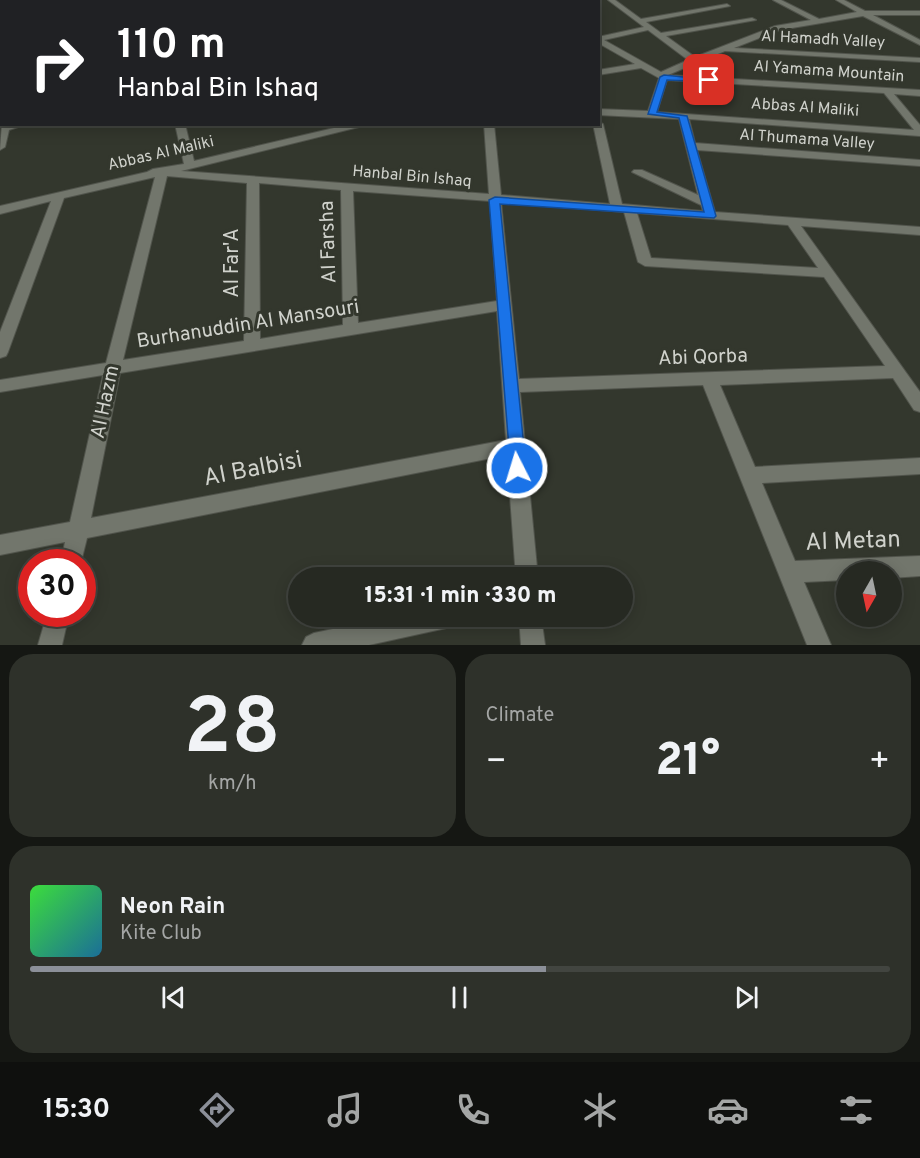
<!DOCTYPE html>
<html lang="en">
<head>
<meta charset="utf-8">
<style>
	:root { --surface:#262922; --page:#2e312a; --text:#f1f3f6; --muted:#a4a6a5; --line:#424540; --accent:#8c9099 }
	body { margin:0; font-family:Overpass,sans-serif; background:var(--page); color:var(--text); height:100vh; display:flex; flex-direction:column; font-size:22px; white-space:nowrap }
	* { box-sizing:border-box; margin:0 }
	p { font-size:20px; color:var(--muted) }
	.icon { flex:none; width:33px; height:33px; fill:none; stroke:currentColor; stroke-width:2; stroke-linecap:round; stroke-linejoin:round }
	.map { position:relative; height:645px; overflow:hidden }
	.side { display:flex; flex-direction:column; gap:9px; padding:9px; background:#151713; flex:1 }
	.side>* { flex:none }
	.guide { position:absolute; left:0px; top:0px; width:600px; height:126px; box-shadow:0 3px 15px #0003,0 0 0 2px var(--line); background:#202124; color:#fff; overflow:hidden }
	.needle { width:39px; rotate:189deg }
	.fabs { position:absolute; left:836px; top:561px; display:grid; gap:12px }
	.fabs a { display:grid; place-items:center; width:66px; height:66px; border-radius:50%; background:var(--surface); box-shadow:0 3px 15px #0003,0 0 0 2px var(--line); font-size:30px }
	.speed { position:absolute; left:18px; top:549px; display:flex; gap:12px; font-size:30px; font-weight:700; text-align:center }
	.speed>* { display:grid; place-content:center; width:78px; height:78px; border-radius:50%; background:var(--surface); box-shadow:0 3px 15px #0003,0 0 0 2px var(--line); line-height:1 }
	.speed .limit { border:9px solid #d22; background:#fff; color:#111 }
	.pin { position:absolute; display:grid; place-items:center; width:51px; height:51px; color:#fff; margin:-26px; border-radius:12px; box-shadow:0 3px 9px #0006 }
	.me { position:absolute; width:66px; margin:-33px; rotate:355deg; stroke-linejoin:round; filter:drop-shadow(0 0 4px #0008) }
	.turn { display:flex; align-items:center; gap:21px; height:126px; padding:0 18px; font-size:27px }
	.turn .icon { width:78px; height:78px; stroke-width:2.5 }
	.turn b { display:block; font-size:42px; line-height:51px }
	.big { font-size:45px; font-weight:800; line-height:1.1 }
	.side .card { flex:1; display:flex; flex-direction:column; justify-content:center; gap:9px; min-width:0; padding:0 21px; border-radius:24px; background:var(--page) }
	.side .dial { align-items:center; gap:0 }
	.dial b { font-size:78px; line-height:1 }
	.song { display:flex; align-items:center; gap:18px }
	.cover { width:72px; height:72px; border-radius:9px; background:linear-gradient(135deg,hsl(120 70% 55%),hsl(200 70% 35%)) }
	.played { height:6px; border-radius:3px; background:linear-gradient(90deg,var(--accent) 60%,var(--line) 60%) }
	.keys { display:flex; justify-content:space-around; direction:ltr }
	.heat { display:flex; justify-content:space-between; align-items:center; font-size:33px; direction:ltr }
	.side .tiles { flex:1; display:grid; gap:9px; grid-template-columns:1fr 1fr }
	.card:last-child { grid-column:span 2 }
	.trip { position:absolute; left:288px; top:567px; width:345px; height:60px; border-radius:30px; background:var(--surface); box-shadow:0 3px 15px #0003,0 0 0 2px var(--line); font-weight:800; line-height:60px; text-align:center }
	.dock { display:flex; height:96px; justify-content:space-around; align-items:center; background:#0f100e; color:var(--muted) }
	.dock .icon { width:42px; height:42px }
	.dock .selected { color:var(--accent) }
	.dock b { font-size:27px; color:var(--text) }
	.map>svg:first-child { display:block }
	.lines { fill:none; stroke-linecap:round; stroke-linejoin:round }
	.minor-casing { stroke:#51544c; stroke-width:2 }
	.primary-casing { stroke:#51544c; stroke-width:2 }
	.minor { fill:#72766c; fill-rule:evenodd }
	.primary { fill:#77895e; fill-rule:evenodd }
	.route { fill:#1a73e8; stroke:#114b97; stroke-width:1.5 }
	.labels { text-anchor:middle; dominant-baseline:central; stroke-width:6; stroke-linejoin:round; paint-order:stroke }
	.far-street-label { font-size:16px; fill:#d0d2cc; stroke:#33372d }
	.street-label { font-size:20px; fill:#d0d2cc; stroke:#33372d }
	.near-street-label { font-size:24px; fill:#d0d2cc; stroke:#33372d }
</style>
</head>
<body>
<div class="map">
<svg width="920" height="645" viewBox="0 0 920 645">
	<rect width="100%" height="100%" fill="#33372d"/>
	<g class="lines">
		<defs>
			<g id="minor">
				<rect x="34" y="0" width="6" height="2"/>
				<path d="M150 0H156L157 2H150Z"/>
				<rect x="405" y="0" width="6" height="2"/>
				<rect x="484" y="0" width="6" height="2"/>
				<path d="M608 0H615L641 19 727 4 730 6 646 22 661 33 752 18 756 20 666 36 695 57 775 26 811 20 773 0H781L819 19 857 12 836 0H844L865 11H920V15H873L920 40V45L863 16 780 30 734 48 920 58V62L725 51 668 75 920 90V96L894 94 920 125V136L689 119 695 143 920 160V166L697 150 715 212 920 227V235L801 226 920 392V412L914 410 893 378 720 385 755 467 920 458V474L762 483 795 561 920 556V576L891 578V572H846V580L804 582 831 645H807L703 385 520 392 538 578H516L507 455 87 538 81 562H61L65 542 0 555V535L70 522 103 375 0 392V380L106 363 155 177 64 198 8 352 6 356 0 358V332L51 201 0 214V206L147 172 153 169 184 164 175 124H185L194 161 351 124H371L181 171 489 194 484 124H494L501 195 610 204 593 124H598V121L603 124 622 204 703 211 701 205 632 172 634 170H642L698 195 679 119 598 115V109L648 111 659 78 641 68 598 75V70L635 64 598 43V37L644 27ZM648 30 688 60 661 72 604 40ZM667 80 884 93 914 130 657 112ZM167 176 247 183 244 341 123 360ZM259 183 341 190 343 325 260 339ZM353 191 490 201 497 301 358 323ZM501 202 624 212 638 262 645 266 824 277 885 366 519 379ZM637 213 788 225 818 268 651 258ZM497 311 506 440 91 518 120 373Z"/>
				<rect x="0" y="11" width="2" height="4"/>
				<rect x="0" y="30" width="2" height="4"/>
				<rect x="0" y="94" width="2" height="6"/>
				<path d="M2 123 27 124 9 130 5 147 0 150Z"/>
				<path d="M47 614H69L62 645H38Z"/>
				<path d="M394 616H462L459 624 451 627 369 645H302L306 637 314 633Z"/>
				<path d="M519 616H541L545 645H521Z"/>
			</g>
			<path id="primary" d="M0 0H27L0 3Z"/>
		</defs>
		<!-- minor casing -->
		<use href="#minor" class="minor-casing"/>
		<!-- primary casing -->
		<use href="#primary" class="primary-casing"/>
		<!-- minor -->
		<use href="#minor" class="minor"/>
		<!-- primary -->
		<use href="#primary" class="primary"/>
	</g>
	<!-- route -->
	<path class="route" d="M664 75 713 80 709 82 667 80 657 112 687 116 716 216 714 218 500 204 526 468 523 473 517 475 511 473 489 200 495 197 704 212 679 118 648 114 660 77Z"/>
	<g class="labels">
		<!-- far-street labels -->
		<g class="far-street-label">
			<text transform="translate(823 40) rotate(3)">Al Hamadh Valley</text>
			<text transform="translate(829 72) rotate(4)">Al Yamama Mountain</text>
			<text transform="translate(805 108) rotate(4)">Abbas Al Maliki</text>
			<text transform="translate(807 140) rotate(4)">Al Thumama Valley</text>
			<text transform="translate(161 154) rotate(-13)">Abbas Al Maliki</text>
			<text transform="translate(412 177) rotate(5)">Hanbal Bin Ishaq</text>
		</g>
		<!-- street labels -->
		<g class="street-label">
			<text transform="translate(329 242) rotate(-92)">Al Farsha</text>
			<text transform="translate(233 263) rotate(-90)">Al Far'A</text>
			<text transform="translate(248 325) rotate(-9)">Burhanuddin Al Mansouri</text>
			<text transform="translate(703 358) rotate(-2)">Abi Qorba</text>
			<text transform="translate(106 402) rotate(-78)">Al Hazm</text>
		</g>
		<!-- near-street labels -->
		<g class="near-street-label">
			<text transform="translate(253 470) rotate(-11)">Al Balbisi</text>
			<text transform="translate(853 542) rotate(-2)">Al Metan</text>
		</g>
	</g>
</svg>
<div class="fabs">
<a><svg class="needle" viewBox="-14 -14 28 28"><path d="M0-13l5 13h-10z" fill="#e53935"/><path d="M0 13l5-13h-10z" fill="#a4a6a5"/></svg></a>
</div>
<div class="speed"><div class="limit">30</div></div>
<div class="pin" style="left:709px;top:80px;background:#d93025"><svg class="icon" aria-label="arrive" viewBox="0 0 24 24"><path d="M6 21V4h12l-3 4 3 4H6"/></svg></div>
<svg class="me" style="left:517px;top:468px" viewBox="-20 -20 40 40"><circle r="17" fill="#1a73e8" stroke="#fff" stroke-width="3"/><path d="M0-11L8 9 0 5-8 9z" fill="#fff"/></svg>
<div class="trip">15:31 · 1 min · 330 m</div>
<div class="guide">
<div class="turn"><svg class="icon" aria-label="right" viewBox="0 0 24 24"><path d="M7 20v-9h11M14 6l5 5-5 5"/></svg><div><b>110 m</b>Hanbal Bin Ishaq</div></div>
</div>
</div>
<section class="side">
<div class="tiles">
<div class="card dial"><b>28</b><p>km/h</p></div>
<div class="card"><p>Climate</p>
<div class="heat"><a>−</a><b class="big">21°</b><a>+</a></div>
</div>
<div class="card">
<div class="song"><i class="cover"></i><div><b>Neon Rain</b><p>Kite Club</p></div></div>
<div class="played"></div>
<div class="keys"><svg class="icon" aria-label="previous" viewBox="0 0 24 24"><path d="M18 5L8 12l10 7zM5 5v14"/></svg><svg class="icon" aria-label="pause" viewBox="0 0 24 24"><path d="M8 5v14M16 5v14"/></svg><svg class="icon" aria-label="next" viewBox="0 0 24 24"><path d="M6 5l10 7-10 7zM19 5v14"/></svg></div>
</div>
</div>
</section>
<nav class="dock">
<b>15:30</b>
<svg class="icon selected" aria-label="directions" viewBox="0 0 24 24"><path d="M12 3l9 9-9 9-9-9zM9 14v-3h6M13 9l2 2-2 2"/></svg>
<svg class="icon" aria-label="music" viewBox="0 0 24 24"><path d="M9 18V5l10-2v13"/><circle cx="6" cy="18" r="3"/><circle cx="16" cy="16" r="3"/></svg>
<svg class="icon" aria-label="phone" viewBox="0 0 24 24"><path d="M5 4h4l2 5-3 2q2 4 5 5l2-3 5 2v4C11 20 4 13 5 4z"/></svg>
<svg class="icon" aria-label="climate" viewBox="0 0 24 24"><path d="M12 3v18M4 7l16 10M4 17L20 7"/></svg>
<svg class="icon" aria-label="car" viewBox="0 0 24 24"><path d="M5 17H2v-5l4-1 3-4h7l3 4 3 1v5h-3M9 17h6M6 11h13"/><circle cx="7" cy="17" r="2"/><circle cx="17" cy="17" r="2"/></svg>
<svg class="icon" aria-label="filters" viewBox="0 0 24 24"><path d="M4 7h16M4 17h16"/><circle cx="9" cy="7" r="2"/><circle cx="15" cy="17" r="2"/></svg>
</nav>
</body>
</html>
